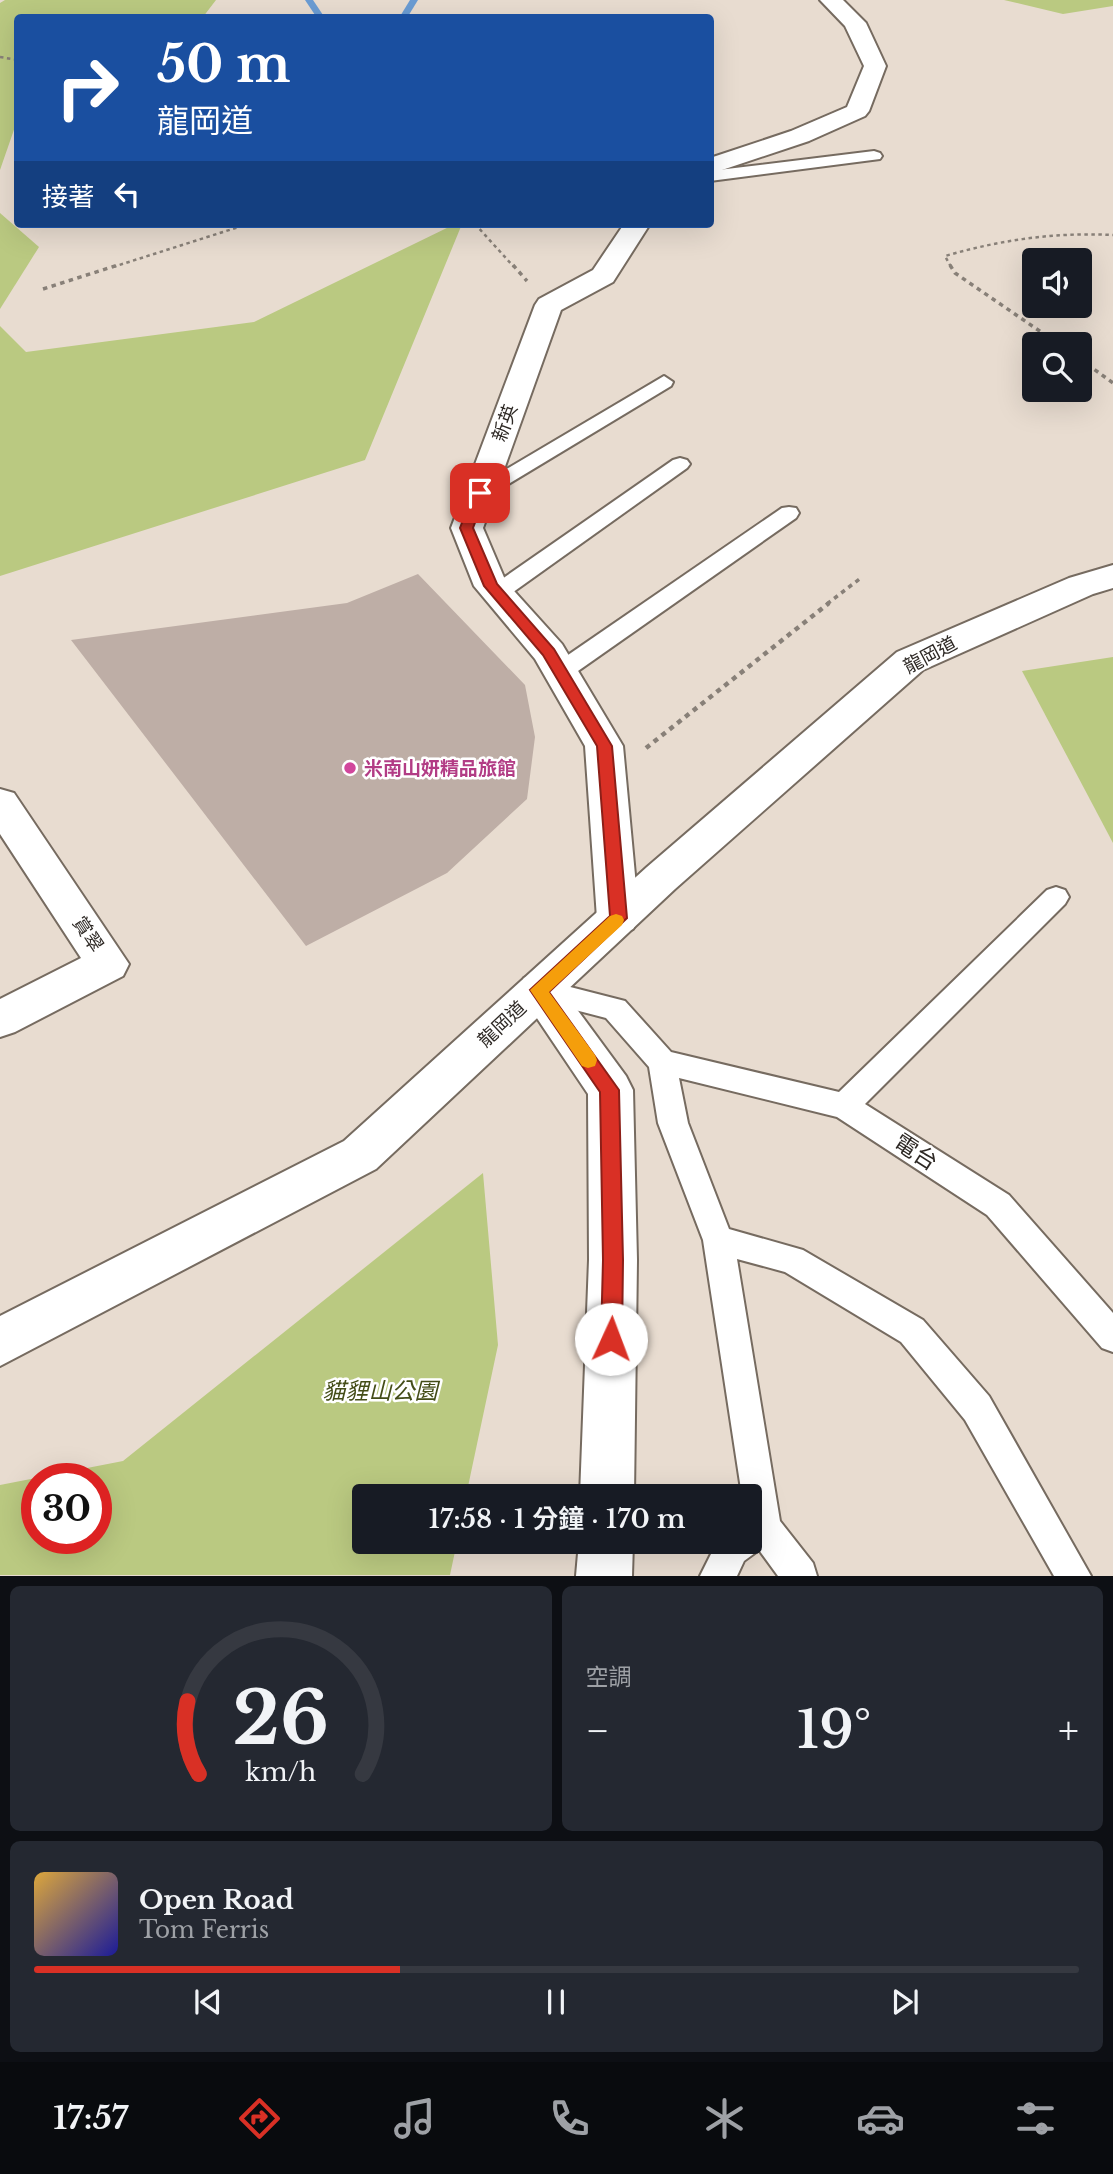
<!DOCTYPE html>
<html lang="zh-TW">
<head>
<meta charset="utf-8">
<style>
	:root { --surface:#171b24; --page:#242831; --text:#f1f3f6; --muted:#9ea1a6; --line:#363941; --accent:#d93025 }
	body { margin:0; font-family:"Libre Baskerville","Noto Sans TC",serif; background:var(--page); color:var(--text); height:100vh; display:flex; flex-direction:column; font-size:26px; white-space:nowrap }
	* { box-sizing:border-box; margin:0 }
	p { font-size:23px; color:var(--muted) }
	.icon { flex:none; width:38px; height:38px; fill:none; stroke:currentColor; stroke-width:2; stroke-linecap:round; stroke-linejoin:round }
	.map { position:relative; height:1576px; overflow:hidden }
	.panel { display:flex; flex-direction:column; gap:10px; padding:10px; background:#0d0f14; flex:1 }
	.panel>* { flex:none }
	.hud { position:absolute; left:14px; top:14px; width:700px; height:214px; border-radius:7px; box-shadow:0 7px 28px #0002; background:#1a4fa0; color:#fff; overflow:hidden }
	.buttons { position:absolute; left:1022px; top:248px; display:grid; gap:14px }
	.buttons a { display:grid; place-items:center; width:70px; height:70px; border-radius:7px; background:var(--surface); box-shadow:0 7px 28px #0002; font-size:35px }
	.speed { position:absolute; left:21px; top:1463px; display:flex; gap:14px; font-size:35px; font-weight:700; text-align:center }
	.speed>* { display:grid; place-content:center; width:91px; height:91px; border-radius:50%; background:var(--surface); box-shadow:0 7px 28px #0002; line-height:1 }
	.speed .limit { border:10px solid #d22; background:#fff; color:#111 }
	.pin { position:absolute; display:grid; place-items:center; width:60px; height:60px; color:#fff; margin:-30px; border-radius:14px; box-shadow:0 4px 10px #0006 }
	.me { position:absolute; width:77px; margin:-38px; rotate:2deg; stroke-linejoin:round; filter:drop-shadow(0 0 5px #0008) }
	.turn { display:flex; align-items:center; gap:24px; height:147px; padding:0 28px; font-size:32px }
	.turn .icon { width:91px; height:91px; stroke-width:2.5 }
	.turn b { display:block; font-size:49px; line-height:60px }
	.then { display:flex; align-items:center; height:66px; padding:0 28px; background:#0003; gap:14px; font-size:26px }
	.big { font-size:52px; font-weight:600; line-height:1.1 }
	.panel .card { flex:1; display:flex; flex-direction:column; justify-content:center; gap:10px; min-width:0; padding:0 24px; border-radius:10px; background:var(--page) }
	.panel .dial { align-items:center; gap:0 }
	.dial svg { height:182px; overflow:visible; fill:none; stroke:var(--line); stroke-width:7; stroke-linecap:round; text-anchor:middle }
	.dial text { fill:var(--text); stroke:none }
	.song { display:flex; align-items:center; gap:21px }
	.cover { width:84px; height:84px; border-radius:10px; background:linear-gradient(135deg,hsl(40 70% 55%),hsl(240 70% 35%)) }
	.played { height:7px; border-radius:4px; background:linear-gradient(90deg,var(--accent) 35%,var(--line) 35%) }
	.keys { display:flex; justify-content:space-around; direction:ltr }
	.heat { display:flex; justify-content:space-between; align-items:center; font-size:38px; direction:ltr }
	.panel .tiles { flex:1; display:grid; gap:10px; grid-template-columns:1fr 1fr }
	.card:last-child { grid-column:span 2 }
	.trip { position:absolute; left:352px; top:1484px; width:410px; height:70px; border-radius:7px; background:var(--surface); box-shadow:0 7px 28px #0002; font-weight:600; line-height:70px; text-align:center }
	.tabs { display:flex; height:112px; justify-content:space-around; align-items:center; background:#090b0e; color:var(--muted) }
	.tabs .icon { width:49px; height:49px }
	.tabs .on { color:var(--accent) }
	.tabs b { font-size:32px; color:var(--text) }
	.map>svg:first-child { display:block }
	.green { fill:#bac981; fill-rule:evenodd }
	.lines { fill:none; stroke-linecap:round; stroke-linejoin:round }
	.stream { fill:#6b9cd3; fill-rule:evenodd }
	.building { fill:#beaea6 }
	.lane-casing { stroke:#766b60; stroke-width:4 }
	.street-casing { stroke:#766b60; stroke-width:4 }
	.secondary-casing { stroke:#766b60; stroke-width:4 }
	.path-far2 { stroke:#888078; stroke-width:2.5; stroke-dasharray:3.5 3.5; stroke-linecap:butt }
	.path-far1 { stroke:#888078; stroke-width:3.5; stroke-dasharray:4.5 4.5; stroke-linecap:butt }
	.path { stroke:#888078; stroke-width:4.5; stroke-dasharray:5 5; stroke-linecap:butt }
	.lane { fill:#fff; fill-rule:evenodd }
	.street { fill:#fff; fill-rule:evenodd }
	.secondary { fill:#fff; fill-rule:evenodd }
	.route { fill:#d93025; stroke:#8d1f18; stroke-width:2 }
	.slow { fill:#f59e0b }
	.hotel-dot { fill:#d1479c; stroke:#fff; stroke-width:2.5 }
	.labels { text-anchor:middle; dominant-baseline:central; stroke-width:5; stroke-linejoin:round; paint-order:stroke }
	.street-label { font-size:19px; fill:#2e2925; stroke:#fff }
	.hotel-label { font-size:19px; font-weight:bold; fill:#b23c85; stroke:#fff; text-anchor:start }
	.near-street-label { font-size:23px; fill:#2e2925; stroke:#fff }
	.near-park-label { font-size:23px; font-style:italic; fill:#444d18; stroke:#fff }
</style>
</head>
<body>
<div class="map">
<svg width="1113" height="1576" viewBox="0 0 1113 1576">
	<rect width="100%" height="100%" fill="#e8dcd0"/>
	<!-- green -->
	<g class="green">
		<path d="M5 0H216L203 17 18 18 17 121 0 170V3Z"/>
		<path d="M1004 0H1113V6L1063 14Z"/>
		<path d="M0 213 39 247 0 309Z"/>
		<path d="M455 224H462L365 460 0 576V326L26 352 254 322Z"/>
		<path d="M1113 657V843L1022 671Z"/>
		<path d="M483 1173 498 1345 466 1496H364V1542H457L450 1575H0V1485L123 1461ZM37 1479H96V1538H37Z"/>
	</g>
	<g class="lines">
		<!-- stream -->
		<g class="stream">
			<path d="M305 0H313L325 18H317Z"/>
			<path d="M410 0H418L407 18H399Z"/>
		</g>
	</g>
	<!-- building -->
	<path class="building" d="M418 574 525 685 535 737 527 799 447 873 306 946 71 640 347 603Z"/>
	<g class="lines">
		<defs>
			<g id="lane">
				<path d="M874 151 880 153 882 156 880 159 710 181V171Z"/>
				<path d="M664 376 673 382 671 386 487 497H473L470 493 473 489Z"/>
				<path d="M680 458 687 460 690 464 687 468 505 598H489L486 593 489 588 673 460Z"/>
				<path d="M789 507 796 508 799 513 796 518 568 678 560 680 552 678 549 672 552 666 782 508Z"/>
				<path d="M1056 887 1065 890 1069 897 1065 904 865 1104 1009 1195 1113 1313V1352L1102 1348 987 1215 837 1117 679 1078 688 1123 729 1229 803 1250 923 1320 989 1396 1091 1576H1054L965 1420 901 1342 785 1272 737 1259 780 1521 813 1563 817 1576H778L759 1550 744 1561 737 1576H700L717 1542H749V1496H742L703 1240 658 1123 649 1067 606 1018 529 998 525 990 529 982 539 979 625 1001 671 1052 839 1092 1047 890Z"/>
			</g>
			<g id="street">
				<path d="M820 0H843L866 23 886 66 869 111 865 116 809 141 710 174V158L791 131 847 107 864 66 845 26Z"/>
				<path d="M624 224H650L613 282 561 310 483 528 506 582 562 644 623 746 639 918 633 929 618 934 603 929 597 918 585 746 535 659 474 586 451 528 535 305 539 299 593 270Z"/>
				<path d="M0 789 14 793 129 964 123 976 15 1032 0 1037V999L81 958 0 834Z"/>
				<path d="M539 973 554 978 626 1076 633 1090 637 1260 634 1496H580L589 1260 588 1094 518 990 524 978Z"/>
				<path d="M579 1542H633L632 1576H576Z"/>
			</g>
			<path id="secondary" d="M1113 565V588L1093 594 923 670 675 889 376 1169 0 1366V1316L344 1141 647 867 897 652 1069 578Z"/>
		</defs>
		<!-- lane casing -->
		<use href="#lane" class="lane-casing"/>
		<!-- street casing -->
		<use href="#street" class="street-casing"/>
		<!-- secondary casing -->
		<use href="#secondary" class="secondary-casing"/>
		<!-- path-far2 -->
		<g class="path-far2">
			<path d="M0 57 18 60"/>
			<path d="M475 224 514 267"/>
			<path d="M113 267 248 224"/>
			<path d="M951 267 945 256C1000 240 1055 232 1113 235"/>
		</g>
		<!-- path-far1 -->
		<g class="path-far1">
			<path d="M513 265 527 281"/>
			<path d="M950 265 955 273 1060 345"/>
			<path d="M43 289 118 265"/>
			<path d="M1080 359 1113 383"/>
			<path d="M827 604 862 577"/>
		</g>
		<!-- path -->
		<path class="path" d="M646 748 829 603"/>
		<!-- lane -->
		<use href="#lane" class="lane"/>
		<!-- street -->
		<use href="#street" class="street"/>
		<!-- secondary -->
		<use href="#secondary" class="secondary"/>
	</g>
	<!-- route -->
	<path class="route" d="M480 489 486 493 473 528 497 584 554 649 612 746 627 918 549 992 619 1090 623 1260 622 1339 619 1346 611 1349 604 1346 601 1339 603 1260 600 1092 530 990 610 916 597 746 543 655 484 586 460 528 473 493Z"/>
	<!-- slow -->
	<path class="slow" d="M616 914 622 916 624 920 622 925 549 992 595 1055 597 1060 595 1066 588 1068 582 1066 530 990 610 916Z"/>
	<!-- markers -->
	<circle class="hotel-dot" cx="350" cy="768" r="7"/>
	<g class="labels">
		<!-- street labels -->
		<g class="street-label">
			<text transform="translate(505 423) rotate(-70)">新英</text>
			<text transform="translate(930 655) rotate(-28)">龍岡道</text>
			<text transform="translate(88 934) rotate(56)">賞翠</text>
			<text transform="translate(502 1024) rotate(-43)">龍岡道</text>
		</g>
		<!-- hotel labels -->
		<g class="hotel-label">
			<text x="364" y="768">米南山妍精品旅館</text>
		</g>
		<!-- near-street labels -->
		<g class="near-street-label">
			<text transform="translate(916 1152) rotate(33)">電台</text>
		</g>
		<!-- near-park labels -->
		<g class="near-park-label">
			<text x="380" y="1391">貓貍山公園</text>
		</g>
	</g>
</svg>
<div class="buttons">
<a><svg class="icon" aria-label="sound" viewBox="0 0 24 24"><path d="M4 9h4l5-4v14l-5-4H4zM17 9q2 3 0 6"/></svg></a>
<a><svg class="icon" aria-label="search" viewBox="0 0 24 24"><circle cx="10" cy="10" r="6"/><path d="M15 15l6 6"/></svg></a>
</div>
<div class="speed"><div class="limit">30</div></div>
<div class="pin" style="left:480px;top:493px;background:#d93025"><svg class="icon" aria-label="arrive" viewBox="0 0 24 24"><path d="M6 21V4h12l-3 4 3 4H6"/></svg></div>
<svg class="me" style="left:611px;top:1339px" viewBox="-20 -20 40 40"><circle r="19" fill="#fff"/><path d="M0-13L10 11 0 6-10 11z" fill="#d93025"/></svg>
<div class="trip">17:58 · 1 分鐘 · 170 m</div>
<div class="hud">
<div class="turn"><svg class="icon" aria-label="right" viewBox="0 0 24 24"><path d="M7 20v-9h11M14 6l5 5-5 5"/></svg><div><b>50 m</b>龍岡道</div></div>
<div class="then">接著<svg class="icon" aria-label="left" viewBox="0 0 24 24"><path d="M17 20v-9H6M10 6l-5 5 5 5"/></svg></div>
</div>
</div>
<section class="panel">
<div class="tiles">
<div class="card dial"><svg viewBox="0 0 100 80">
<path d="M14 69A42 42 0 1 1 86 69"/>
<path d="M14 69A42 42 0 0 1 9 37" stroke="#d93025"/>
<text x="50" y="56" font-size="32" font-weight="700">26</text>
<text x="50" y="72" font-size="11">km/h</text>
</svg></div>
<div class="card"><p>空調</p>
<div class="heat"><a>−</a><b class="big">19°</b><a>+</a></div>
</div>
<div class="card">
<div class="song"><i class="cover"></i><div><b>Open Road</b><p>Tom Ferris</p></div></div>
<div class="played"></div>
<div class="keys"><svg class="icon" aria-label="previous" viewBox="0 0 24 24"><path d="M18 5L8 12l10 7zM5 5v14"/></svg><svg class="icon" aria-label="pause" viewBox="0 0 24 24"><path d="M8 5v14M16 5v14"/></svg><svg class="icon" aria-label="next" viewBox="0 0 24 24"><path d="M6 5l10 7-10 7zM19 5v14"/></svg></div>
</div>
</div>
</section>
<nav class="tabs">
<b>17:57</b>
<svg class="icon on" aria-label="directions" viewBox="0 0 24 24"><path d="M12 3l9 9-9 9-9-9zM9 14v-3h6M13 9l2 2-2 2"/></svg>
<svg class="icon" aria-label="music" viewBox="0 0 24 24"><path d="M9 18V5l10-2v13"/><circle cx="6" cy="18" r="3"/><circle cx="16" cy="16" r="3"/></svg>
<svg class="icon" aria-label="phone" viewBox="0 0 24 24"><path d="M5 4h4l2 5-3 2q2 4 5 5l2-3 5 2v4C11 20 4 13 5 4z"/></svg>
<svg class="icon" aria-label="climate" viewBox="0 0 24 24"><path d="M12 3v18M4 7l16 10M4 17L20 7"/></svg>
<svg class="icon" aria-label="car" viewBox="0 0 24 24"><path d="M5 17H2v-5l4-1 3-4h7l3 4 3 1v5h-3M9 17h6M6 11h13"/><circle cx="7" cy="17" r="2"/><circle cx="17" cy="17" r="2"/></svg>
<svg class="icon" aria-label="filters" viewBox="0 0 24 24"><path d="M4 7h16M4 17h16"/><circle cx="9" cy="7" r="2"/><circle cx="15" cy="17" r="2"/></svg>
</nav>
</body>
</html>
